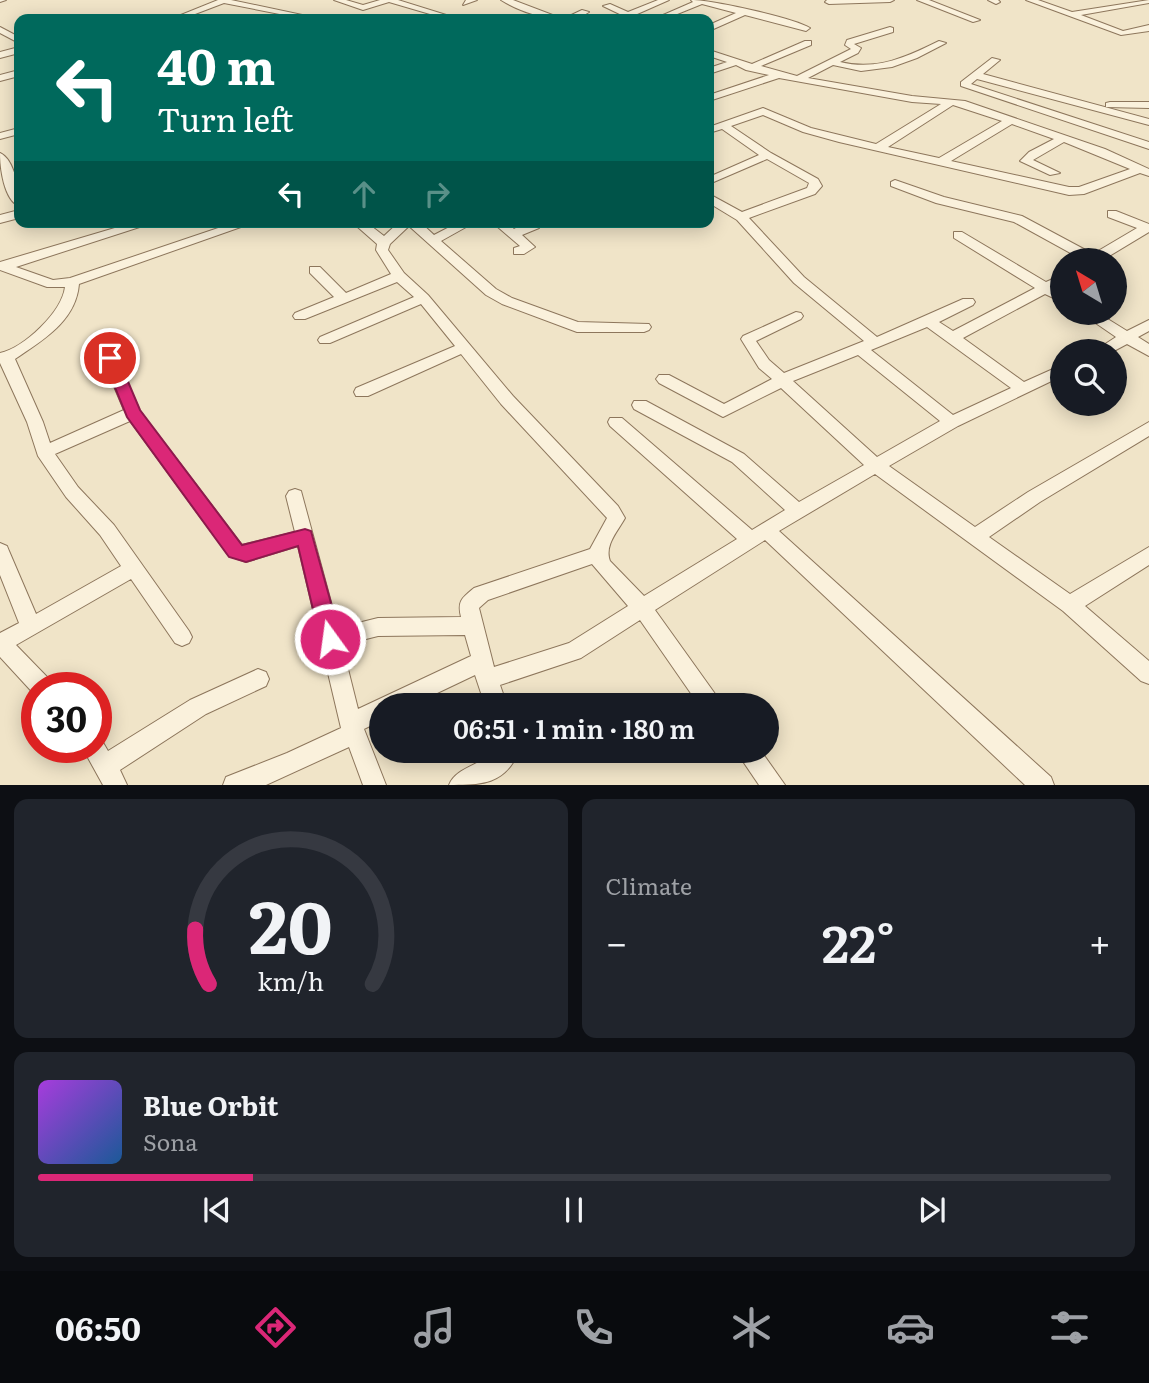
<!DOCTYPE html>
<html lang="en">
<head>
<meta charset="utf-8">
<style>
	:root { --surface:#171b24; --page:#20242c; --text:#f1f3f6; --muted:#9ea1a6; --line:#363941; --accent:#db2777 }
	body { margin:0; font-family:Literata,serif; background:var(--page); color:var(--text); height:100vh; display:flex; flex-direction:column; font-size:26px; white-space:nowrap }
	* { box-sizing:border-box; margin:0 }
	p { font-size:23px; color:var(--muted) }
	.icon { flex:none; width:38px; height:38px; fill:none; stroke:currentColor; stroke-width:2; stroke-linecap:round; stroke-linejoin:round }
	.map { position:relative; height:785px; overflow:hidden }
	.panel { display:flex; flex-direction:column; gap:14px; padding:14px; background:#0d0f14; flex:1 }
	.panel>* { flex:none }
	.banner { position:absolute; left:14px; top:14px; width:700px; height:214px; border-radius:14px; box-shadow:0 4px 18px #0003; background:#00695c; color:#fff; overflow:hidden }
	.needle { width:46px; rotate:322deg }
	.buttons { position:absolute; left:1050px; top:248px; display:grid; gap:14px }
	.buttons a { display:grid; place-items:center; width:77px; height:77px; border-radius:50%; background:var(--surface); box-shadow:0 4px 18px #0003; font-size:35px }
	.speed { position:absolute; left:21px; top:672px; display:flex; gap:14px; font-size:35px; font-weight:700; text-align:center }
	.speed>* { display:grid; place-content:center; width:91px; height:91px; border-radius:50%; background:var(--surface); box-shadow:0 4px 18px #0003; line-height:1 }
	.speed .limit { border:10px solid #d22; background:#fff; color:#111 }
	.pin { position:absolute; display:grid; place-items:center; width:60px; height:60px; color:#fff; margin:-30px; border:4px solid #fff; border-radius:50%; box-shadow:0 2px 7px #0007 }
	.me { position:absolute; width:77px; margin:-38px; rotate:346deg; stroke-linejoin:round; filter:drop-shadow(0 0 5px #0008) }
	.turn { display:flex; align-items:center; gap:24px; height:147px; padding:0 28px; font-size:32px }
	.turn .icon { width:91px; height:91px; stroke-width:2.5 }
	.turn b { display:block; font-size:49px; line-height:60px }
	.lanes { display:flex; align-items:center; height:66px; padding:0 28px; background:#0003; justify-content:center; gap:35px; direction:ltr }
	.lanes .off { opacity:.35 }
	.big { font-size:52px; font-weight:600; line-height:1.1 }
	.panel .tile { flex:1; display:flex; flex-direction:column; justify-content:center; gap:10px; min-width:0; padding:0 24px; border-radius:14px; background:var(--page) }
	.panel .dial { align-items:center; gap:0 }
	.dial svg { height:182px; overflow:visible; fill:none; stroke:var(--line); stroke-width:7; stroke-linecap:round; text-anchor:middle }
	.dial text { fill:var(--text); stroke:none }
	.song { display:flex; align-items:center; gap:21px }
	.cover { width:84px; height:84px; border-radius:10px; background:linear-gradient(135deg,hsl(280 70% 55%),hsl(210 70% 35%)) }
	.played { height:7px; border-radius:4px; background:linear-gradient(90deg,var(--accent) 20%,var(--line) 20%) }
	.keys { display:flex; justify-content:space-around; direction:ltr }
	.heat { display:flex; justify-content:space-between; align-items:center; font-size:38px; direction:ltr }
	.panel .tiles { flex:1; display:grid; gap:14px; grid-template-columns:1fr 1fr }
	.tile:last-child { grid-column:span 2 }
	.trip { position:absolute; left:369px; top:693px; width:410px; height:70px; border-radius:35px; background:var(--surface); box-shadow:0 4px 18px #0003; font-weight:600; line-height:70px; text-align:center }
	.tabs { display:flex; height:112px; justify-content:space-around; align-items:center; background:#090b0e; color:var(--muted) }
	.tabs .icon { width:49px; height:49px }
	.tabs .on { color:var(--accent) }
	.tabs b { font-size:32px; color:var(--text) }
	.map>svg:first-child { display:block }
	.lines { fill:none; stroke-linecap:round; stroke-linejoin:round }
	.street-casing { stroke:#8d765c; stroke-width:2 }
	.street { fill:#faf1dc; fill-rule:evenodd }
	.route { fill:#db2777; stroke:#8e194d; stroke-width:2 }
</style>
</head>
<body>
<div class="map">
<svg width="1149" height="785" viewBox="0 0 1149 785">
	<rect width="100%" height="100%" fill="#f0e4c8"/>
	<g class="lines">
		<defs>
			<g id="street">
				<path d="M0 0H6L0 2Z"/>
				<path d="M218 0H231L321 19H305L224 3 182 19H171Z"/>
				<path d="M334 0H346L363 5 380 0H398L459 19H447L389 2 363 10Z"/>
				<path d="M466 0H477L463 5Z"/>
				<path d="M501 0H513L563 19 582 10 589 12C566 28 523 14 501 0Z"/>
				<path d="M658 0H669L635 15 640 19H630L603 6 610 4 628 12Z"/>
				<path d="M691 0C713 0 793 18 810 28L806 31 745 15 709 31V25L736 13 702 4 665 19H654L693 2Z"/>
				<path d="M827 0H894L890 2 829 4 825 2Z"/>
				<path d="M917 0H929L980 20 973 22Z"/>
				<path d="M988 0H998L1000 2 996 4Z"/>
				<path d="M1026 0H1038L1072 12 1149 0V3L1081 15 1123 31 1149 25V31L1121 35Z"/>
				<path d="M0 27 19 37V43L0 33Z"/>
				<path d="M890 27 893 28V32L854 44 861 48 858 53 840 62C877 71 907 57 939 41L946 43 917 58 892 67 861 71 833 65 808 78 912 96 965 101 1105 149 1149 169V176L1140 173 1084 194 1069 195 839 142 803 132 763 115 731 126 771 153 818 179 822 186 815 194 749 218 804 277 877 337 963 299H973L975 302 973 305 939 322 953 331 1035 288 954 238V232H962L1046 282 1062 275V284L1055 288 1062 292V302L1045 294 963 338 1024 382 1062 365V376L958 426 889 466 975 527 1028 492 1149 422V436L1040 502 989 537 1070 594 1149 547V565L1085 606 1149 661V684L1141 681 1063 611 875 474 779 531 1051 777 1054 785H1025L765 540 655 610 723 705H699L640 620 581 658 500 685 507 705H485L475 675 412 705H382V720L364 729 386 785H363L349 747 266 785H223L226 777 287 753 341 728 298 546 246 562 229 556 130 421 55 454 78 487 114 525 189 631 192 637 189 643 182 646 175 643 131 579 16 645 51 681 54 688H37L35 695 0 657V633L19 623 0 575V543L7 546 9 551 36 614 121 566 100 535 66 497 38 456 27 422 0 363V353C24 348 62 312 65 287H47L0 270V262L135 222H155L16 267 53 280 70 278 236 222H255L79 284C76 321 43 340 15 359L43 422 50 443 124 410 102 358 105 355H115L140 411 242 545 295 532 286 496 289 491 295 489 301 491 338 628 378 618 461 617C457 601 462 598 474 588L590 549 607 518 501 404 461 354 368 396H356L354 392 356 388 455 346 421 304 330 343H320L318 340 320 337 414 297 397 282 305 319H295L293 316 295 313 334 297 310 273V267H320L346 293 391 274 376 250 377 244 352 222H366L384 236 399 222H420L434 235 459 222H475L441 241 496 289 512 298 578 322 649 324 651 327 649 330 644 332H577L502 304 486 295 409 226 390 244 388 250 404 273 428 295 513 396 618 506 625 518C618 531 604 545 610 561L644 596 737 539 610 426 608 422 610 418H622L752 530 785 510 732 462 634 409 632 405 634 401H646L744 454 799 502 864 465 781 388 723 417 659 383 656 379 659 375H669L724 404 772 379 759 368 741 339 743 336 796 312 801 313 803 316 801 319 756 341 769 360 784 373 864 341 794 283 737 220 709 203V194L742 212 807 188 809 183 767 159 709 184V177L759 155 722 129 709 133V127L763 108 811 128 876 144 941 104 912 102 779 78 709 101V95L769 75 746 70 736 65 709 74V68L727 62 709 56V50L752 64 805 41H811V45L761 66 797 76 851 49 845 45 847 40ZM953 105 1002 121 939 158 888 147ZM1012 124 1054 139 1029 152 1020 161 1050 175 1060 173 1033 160 1064 142 1130 169 1079 187H1069L951 161ZM927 327 1011 388 953 415 871 350ZM858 355 940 421 877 457 793 381ZM592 564 628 606 569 643 494 667 479 608 488 600ZM465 635 471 656 358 709 342 645 378 636Z"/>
				<path d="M19 47V53L0 58V52Z"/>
				<path d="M992 58 1000 60 983 74 1149 119V125L977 79 971 84 1149 142V149L961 86V82Z"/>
				<path d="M19 70V76L0 81V75Z"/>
				<path d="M1110 102H1149V108L1106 107V103Z"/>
				<path d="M19 128V134L0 139V133Z"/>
				<path d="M0 153C15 160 19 190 19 206 4 200 0 168 0 153Z"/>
				<path d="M895 180 944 197 1022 216 1093 254 1137 228 1108 217V211H1116L1149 224V232L1101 261H1085L1014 222 936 203 891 186V182Z"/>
				<path d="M19 210V218L0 223V215Z"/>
				<path d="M492 222H506L514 229 527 222H539V228L522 235 535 247 524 254H514V248L520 246Z"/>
				<path d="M1081 313H1098L1127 331 1149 320V331L1138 337 1149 344V356L1127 344 1112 352H1093L1116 337Z"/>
				<path d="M258 669 266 672 269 679 266 686 206 714 120 770 127 785H103L82 747H96V737L101 739 108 751 190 700Z"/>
				<path d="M494 751H519C505 785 481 785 449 785 456 767 482 765 494 751Z"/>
				<path d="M736 751H761L785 785H759Z"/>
			</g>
		</defs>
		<!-- street casing -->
		<use href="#street" class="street-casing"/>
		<!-- street -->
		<use href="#street" class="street"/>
	</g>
	<!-- route -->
	<path class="route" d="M110 353 118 358 140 410 242 545 305 529 311 531 341 639 338 646 330 649 323 646 320 639 298 546 246 562 229 557 127 417 103 358Z"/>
</svg>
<div class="buttons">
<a><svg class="needle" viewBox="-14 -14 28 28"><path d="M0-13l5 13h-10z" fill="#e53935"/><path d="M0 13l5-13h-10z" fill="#9ea1a6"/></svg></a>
<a><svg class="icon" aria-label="search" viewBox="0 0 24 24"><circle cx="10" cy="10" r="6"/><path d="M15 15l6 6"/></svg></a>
</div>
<div class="speed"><div class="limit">30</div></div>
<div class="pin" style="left:110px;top:358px;background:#d93025"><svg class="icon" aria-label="arrive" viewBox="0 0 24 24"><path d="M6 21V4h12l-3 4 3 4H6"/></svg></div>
<svg class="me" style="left:330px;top:639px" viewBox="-20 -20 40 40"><circle r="17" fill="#db2777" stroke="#fff" stroke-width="3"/><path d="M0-11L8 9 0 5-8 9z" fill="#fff"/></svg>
<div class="trip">06:51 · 1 min · 180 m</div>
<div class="banner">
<div class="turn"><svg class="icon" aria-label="left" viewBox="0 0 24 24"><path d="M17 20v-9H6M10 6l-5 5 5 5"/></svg><div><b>40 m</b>Turn left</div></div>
<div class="lanes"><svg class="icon" aria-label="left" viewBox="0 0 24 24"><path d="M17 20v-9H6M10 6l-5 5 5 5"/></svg><svg class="icon off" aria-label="ahead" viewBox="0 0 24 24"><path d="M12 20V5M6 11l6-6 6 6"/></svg><svg class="icon off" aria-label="right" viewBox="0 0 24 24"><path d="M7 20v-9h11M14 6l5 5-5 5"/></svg></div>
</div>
</div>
<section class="panel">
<div class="tiles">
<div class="tile dial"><svg viewBox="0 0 100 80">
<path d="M14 69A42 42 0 1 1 86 69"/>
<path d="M14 69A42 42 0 0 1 8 45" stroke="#db2777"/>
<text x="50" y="56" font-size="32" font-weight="700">20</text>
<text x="50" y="72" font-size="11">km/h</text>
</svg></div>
<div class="tile"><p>Climate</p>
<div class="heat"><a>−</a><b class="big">22°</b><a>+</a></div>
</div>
<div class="tile">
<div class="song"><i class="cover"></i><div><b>Blue Orbit</b><p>Sona</p></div></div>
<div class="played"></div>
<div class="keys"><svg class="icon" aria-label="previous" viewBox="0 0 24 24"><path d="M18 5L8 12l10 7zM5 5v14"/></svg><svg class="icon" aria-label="pause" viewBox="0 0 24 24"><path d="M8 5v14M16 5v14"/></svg><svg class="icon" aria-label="next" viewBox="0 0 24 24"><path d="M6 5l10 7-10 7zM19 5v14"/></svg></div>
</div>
</div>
</section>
<nav class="tabs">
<b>06:50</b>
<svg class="icon on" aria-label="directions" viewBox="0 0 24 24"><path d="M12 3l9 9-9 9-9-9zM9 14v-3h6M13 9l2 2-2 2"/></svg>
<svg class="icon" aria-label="music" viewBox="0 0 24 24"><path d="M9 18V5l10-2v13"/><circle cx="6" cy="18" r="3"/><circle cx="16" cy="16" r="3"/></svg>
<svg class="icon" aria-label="phone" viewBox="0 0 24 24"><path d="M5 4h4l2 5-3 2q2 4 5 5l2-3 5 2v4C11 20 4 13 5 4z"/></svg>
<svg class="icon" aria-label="climate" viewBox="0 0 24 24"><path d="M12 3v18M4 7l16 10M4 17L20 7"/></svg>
<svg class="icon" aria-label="car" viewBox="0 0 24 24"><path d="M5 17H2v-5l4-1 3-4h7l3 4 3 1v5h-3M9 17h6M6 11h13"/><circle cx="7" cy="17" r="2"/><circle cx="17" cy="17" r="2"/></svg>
<svg class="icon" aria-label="filters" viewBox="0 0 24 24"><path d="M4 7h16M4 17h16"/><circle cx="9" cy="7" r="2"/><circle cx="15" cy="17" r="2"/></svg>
</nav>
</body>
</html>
